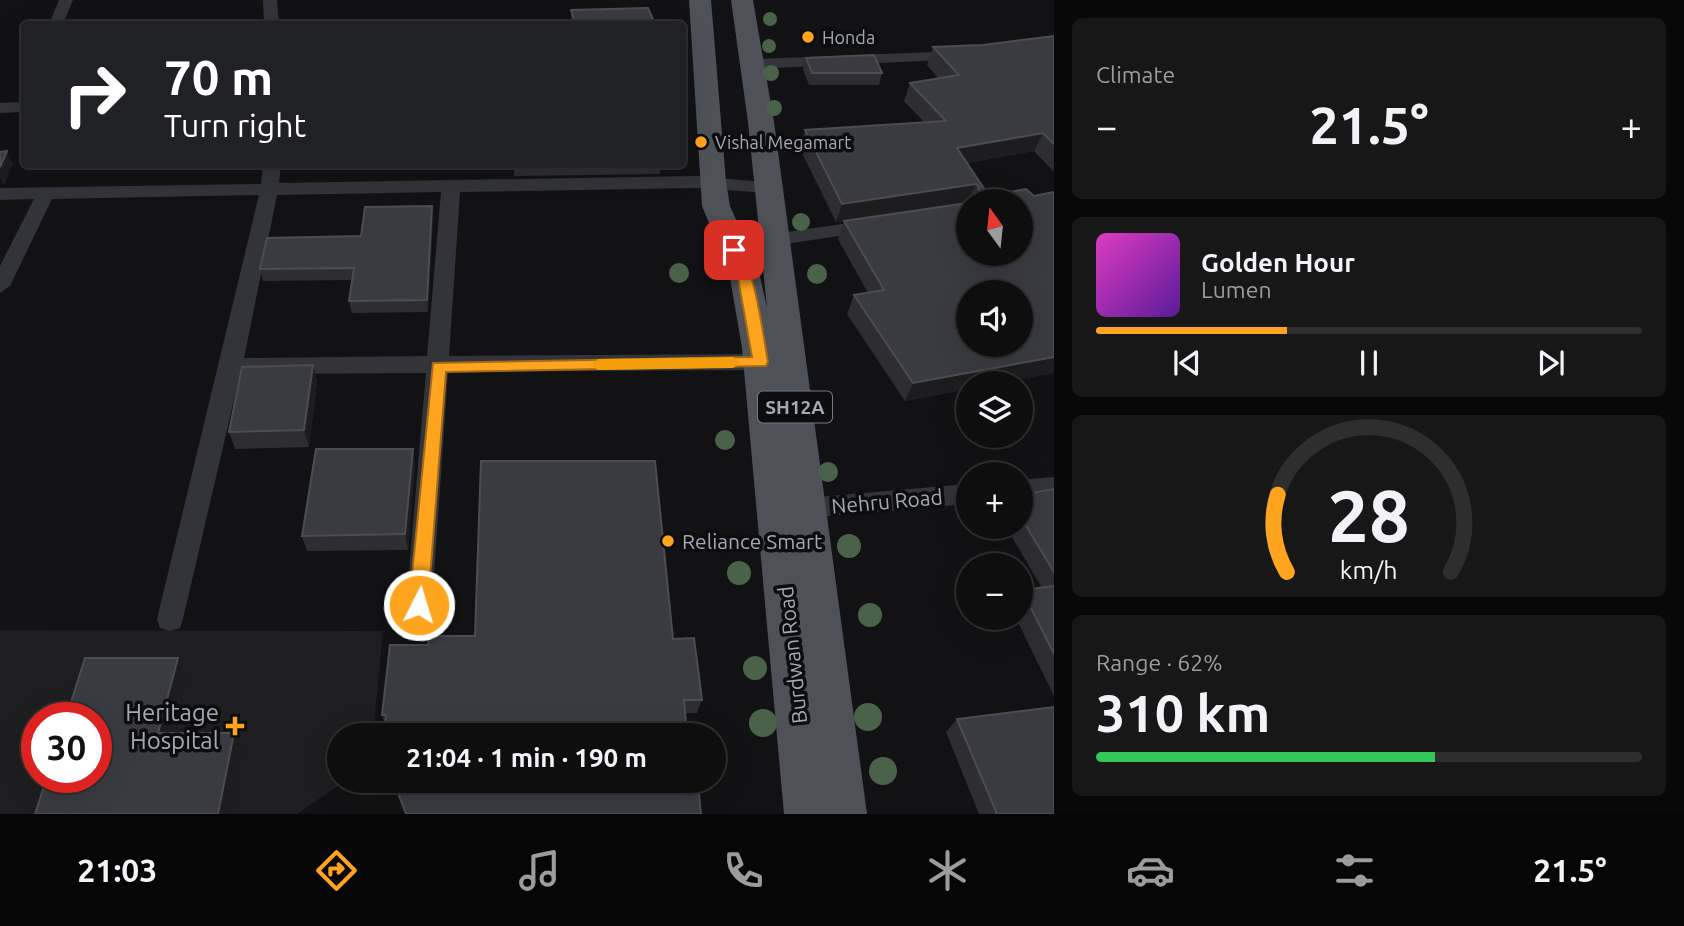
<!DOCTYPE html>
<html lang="en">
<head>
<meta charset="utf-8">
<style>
	:root { --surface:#0e0e0f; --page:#171718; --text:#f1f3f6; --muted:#9b9c9e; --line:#2e2e2f; --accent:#ffa41e }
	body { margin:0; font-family:Ubuntu,sans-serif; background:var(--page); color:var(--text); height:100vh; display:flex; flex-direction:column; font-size:26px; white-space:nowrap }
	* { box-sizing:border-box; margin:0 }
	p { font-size:23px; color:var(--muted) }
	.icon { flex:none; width:38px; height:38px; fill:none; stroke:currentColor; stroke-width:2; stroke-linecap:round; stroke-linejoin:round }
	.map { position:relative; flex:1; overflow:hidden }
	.details { display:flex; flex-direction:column; gap:18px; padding:18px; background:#080808; width:630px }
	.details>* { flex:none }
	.banner { position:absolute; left:21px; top:21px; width:665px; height:147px; border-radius:7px; box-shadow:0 7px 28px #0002,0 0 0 2px var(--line); background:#202124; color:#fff; overflow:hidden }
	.needle { width:46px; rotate:345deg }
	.fabs { position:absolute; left:956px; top:189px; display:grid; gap:14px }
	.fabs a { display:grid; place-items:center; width:77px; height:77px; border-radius:50%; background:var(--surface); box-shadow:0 7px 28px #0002,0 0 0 2px var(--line); font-size:35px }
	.speed { position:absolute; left:21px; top:702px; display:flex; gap:14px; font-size:35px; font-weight:700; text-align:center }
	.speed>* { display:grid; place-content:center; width:91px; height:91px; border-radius:50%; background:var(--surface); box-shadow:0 7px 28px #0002,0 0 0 2px var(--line); line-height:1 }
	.speed .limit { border:10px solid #d22; background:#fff; color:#111 }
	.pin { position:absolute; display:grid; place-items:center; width:60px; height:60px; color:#fff; margin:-30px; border-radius:14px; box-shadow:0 4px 10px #0006 }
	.me { position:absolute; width:77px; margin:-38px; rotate:5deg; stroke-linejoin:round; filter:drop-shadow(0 0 5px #0008) }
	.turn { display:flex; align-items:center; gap:24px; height:147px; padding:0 28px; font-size:32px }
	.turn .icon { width:91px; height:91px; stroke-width:2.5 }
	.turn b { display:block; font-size:49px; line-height:60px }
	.big { font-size:52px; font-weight:600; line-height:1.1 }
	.details .tile { flex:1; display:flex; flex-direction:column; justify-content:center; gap:10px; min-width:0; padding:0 24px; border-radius:10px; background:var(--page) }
	.details .dial { align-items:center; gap:0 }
	.dial svg { height:182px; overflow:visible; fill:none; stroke:var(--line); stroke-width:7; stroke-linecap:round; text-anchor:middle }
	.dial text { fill:var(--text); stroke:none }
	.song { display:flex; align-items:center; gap:21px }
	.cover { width:84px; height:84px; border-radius:10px; background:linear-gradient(135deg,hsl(310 70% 55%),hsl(270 70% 35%)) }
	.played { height:7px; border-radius:4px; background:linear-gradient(90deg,var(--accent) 35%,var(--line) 35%) }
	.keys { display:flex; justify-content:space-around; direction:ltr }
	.heat { display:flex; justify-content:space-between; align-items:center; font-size:38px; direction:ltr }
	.charge { height:10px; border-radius:5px; background:linear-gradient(90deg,#34c759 62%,var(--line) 0) }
	.trip { position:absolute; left:327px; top:723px; width:399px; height:70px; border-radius:35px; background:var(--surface); box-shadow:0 7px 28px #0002,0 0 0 2px var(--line); font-weight:600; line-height:70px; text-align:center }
	.tab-bar { display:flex; height:112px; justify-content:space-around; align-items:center; background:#060606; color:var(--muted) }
	.tab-bar .icon { width:49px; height:49px }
	.tab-bar .active { color:var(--accent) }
	.tab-bar b { font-size:32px; color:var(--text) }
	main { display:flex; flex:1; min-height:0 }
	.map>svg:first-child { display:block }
	.built { fill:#1e1e21; fill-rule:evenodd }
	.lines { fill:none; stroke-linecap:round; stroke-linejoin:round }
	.minor { fill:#323439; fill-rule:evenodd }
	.primary { fill:#4e5158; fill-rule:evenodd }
	.tree { fill:#4a614a }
	.wall { fill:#2e2e32; fill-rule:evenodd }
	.shaded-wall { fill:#1d1d20 }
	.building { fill:#3a3b40; stroke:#4a4d52; stroke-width:2; fill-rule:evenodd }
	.route { fill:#ffa41e; stroke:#a66b14; stroke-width:2 }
	.slow { fill:#f59e0b }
	.poi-dot { fill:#ffa41e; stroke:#0d0d0f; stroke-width:2.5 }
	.labels { text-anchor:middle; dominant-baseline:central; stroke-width:7; stroke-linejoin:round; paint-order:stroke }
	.far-poi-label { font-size:18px; fill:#a2a9b5; stroke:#0d0d0f; text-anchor:start }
	.shield { fill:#0d0d0f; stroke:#757a83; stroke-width:2 }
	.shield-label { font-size:19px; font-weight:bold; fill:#a2a9b5 }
	.street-label { font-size:21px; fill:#a2a9b5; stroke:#0d0d0f }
	.poi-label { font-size:21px; fill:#a2a9b5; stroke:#0d0d0f; text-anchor:start }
	.near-poi-label { font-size:24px; fill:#a2a9b5; stroke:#0d0d0f; text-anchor:end }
</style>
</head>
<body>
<main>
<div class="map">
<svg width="1054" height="814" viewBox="0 0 1054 814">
	<rect width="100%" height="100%" fill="#121214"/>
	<!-- built -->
	<path class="built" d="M0 630 383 631 373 735H340V780L345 781 297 814H0ZM37 718H96V777H37Z"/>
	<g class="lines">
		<!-- minor -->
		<g class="minor">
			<path d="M59 0H73L63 24H49Z"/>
			<path d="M263 0H277L279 24H264Z"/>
			<path d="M959 51 965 53V59L753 69 745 64 753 59Z"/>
			<path d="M24 102V112L0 113V103Z"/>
			<path d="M263 164H281L279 183 696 176 776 183 778 187 769 193 696 188 460 192 449 356 761 354 769 356 772 362 769 368 761 370 448 372 432 605 428 613 419 617 410 613 406 605 426 373 240 374 183 619 180 628 170 631 160 628 157 619 259 195 52 199 10 286 0 293V266L34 199 0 200V188L261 184ZM441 192 427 356 244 358 277 195Z"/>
			<path d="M870 220 880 226 877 230 773 246 763 240 773 234Z"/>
			<path d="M1054 477V497L1020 500V480Z"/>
			<path d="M968 484V504L806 518 797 515 794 508 797 501 806 498Z"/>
		</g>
		<!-- primary -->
		<path class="primary" d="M689 0H711L726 182 730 206 759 272 767 308 748 122 731 0H753L774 122 867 814H784L742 348 729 272 702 206Z"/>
	</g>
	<!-- trees -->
	<g class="tree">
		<circle cx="770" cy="19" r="7"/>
		<circle cx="769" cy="46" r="7"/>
		<circle cx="771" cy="73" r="8"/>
		<circle cx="774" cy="108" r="8"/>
		<circle cx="783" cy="144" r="8"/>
		<circle cx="801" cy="222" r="9"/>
		<circle cx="679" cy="273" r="10"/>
		<circle cx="817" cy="274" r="10"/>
		<circle cx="725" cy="440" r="10"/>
		<circle cx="828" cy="472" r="10"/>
		<circle cx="849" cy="546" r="12"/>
		<circle cx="739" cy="573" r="12"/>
		<circle cx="870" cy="615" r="12"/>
		<circle cx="755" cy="668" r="12"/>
		<circle cx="868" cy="717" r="14"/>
		<circle cx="763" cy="723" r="14"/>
		<circle cx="883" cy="771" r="14"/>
	</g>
	<!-- wall -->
	<g class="wall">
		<path d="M571 10 655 24 571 23Z"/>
		<path d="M1054 36V172L1034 151 967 163 989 196H1034L1054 192V373L997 383H968V389L905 401 847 314 854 295 868 293 838 239 844 221 836 222 800 149 805 130 924 122 904 101 910 83 939 79 927 65 933 47 983 45ZM968 201H1020L968 203Z"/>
		<path d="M806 58 882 73 879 85H809L803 70Z"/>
		<path d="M514 164H661L660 174 514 176Z"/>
		<path d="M432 206 433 218 428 312 352 313 349 301 352 280 263 281 260 269 361 236Z"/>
		<path d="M313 365 317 382 309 447 235 449 229 432Z"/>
		<path d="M413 449 415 465 408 550 307 551 302 536Z"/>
		<path d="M1054 489V696L1016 618H1020V592L1022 590 1042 588 1006 527H1020V495Z"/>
		<path d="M673 639 702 700 697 713 385 725 382 715 428 645Z"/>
		<path d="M957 719 1054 814H979L946 732Z"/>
	</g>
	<!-- shaded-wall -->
	<g class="shaded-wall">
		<path d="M1043 133 1034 151 949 166 957 148Z"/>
		<path d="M7 151 13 164 4 185 0 178V167Z"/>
		<path d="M976 184 968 202 836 222 842 204Z"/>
		<path d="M432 206 433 218 428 312 427 300Z"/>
		<path d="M1054 357V373L997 383H968V389L905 401 913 383Z"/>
		<path d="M313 365 317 382 309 447 304 430Z"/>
		<path d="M413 449 415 465 408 550 405 534Z"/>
		<path d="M178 658 189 676 171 750 158 733Z"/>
		<path d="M234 733 244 750 232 814H218Z"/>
	</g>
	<!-- building -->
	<g class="building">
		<path d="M648 8 655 24H552L575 23 571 10Z"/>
		<path d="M1054 36V144L1043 133 957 148 989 196 1026 189 1034 196 1054 192V357L913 383 854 295 884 290 844 221 968 203V254H1020V201H976L979 187 976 184 842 204 805 130 946 121 910 83 959 75 933 47 983 45ZM968 292H1020V345H968Z"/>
		<path d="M874 55 882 73H812L806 58Z"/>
		<path d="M7 151 0 167V152Z"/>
		<path d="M432 206 427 300 349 301 354 268 260 269 267 238 361 236 365 207Z"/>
		<path d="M313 365 304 430 229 432 242 367Z"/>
		<path d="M316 449H413L405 534 302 536Z"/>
		<path d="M481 461H655L673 639 694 638 702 700H684L687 735H384L386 715H382L390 645H428L429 636H475Z"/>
		<path d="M1054 489V572L1020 516V495Z"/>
		<path d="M1054 586V654L1022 590Z"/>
		<path d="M85 658H178L158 733H234L218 814H35L47 777H96V718H66Z"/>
		<path d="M1054 707V814H997L957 719Z"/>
		<path d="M393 780H692V785H698L701 814H406Z"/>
	</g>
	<!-- route -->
	<path class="route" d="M734 245C753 252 764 341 768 362L766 366 446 372 428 605 425 611 419 613 412 611 409 605 433 363 752 357 737 272 727 250Z"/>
	<!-- slow -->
	<path class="slow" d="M733 357 741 363 733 368 598 370 590 365 598 359Z"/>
	<!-- markers -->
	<g class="poi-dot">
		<circle cx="808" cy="37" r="7"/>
		<circle cx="701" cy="142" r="7"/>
		<circle cx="668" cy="541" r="7"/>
		<path d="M231.5 715.5h7v7h7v7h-7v7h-7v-7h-7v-7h7z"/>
	</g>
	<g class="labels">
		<!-- far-poi labels -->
		<g class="far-poi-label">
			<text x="822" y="37">Honda</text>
			<text x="715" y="142">Vishal Megamart</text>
		</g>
		<!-- shield labels -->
		<rect class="shield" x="758" y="391.5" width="74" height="31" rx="5"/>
		<g class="shield-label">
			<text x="795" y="407">SH12A</text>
		</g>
		<!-- street labels -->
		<g class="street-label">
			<text transform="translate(887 501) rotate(-5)">Nehru Road</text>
			<text transform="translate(792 655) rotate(-96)">Burdwan Road</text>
		</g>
		<!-- poi labels -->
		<g class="poi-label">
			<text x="682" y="541">Reliance Smart</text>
		</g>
		<!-- near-poi labels -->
		<g class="near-poi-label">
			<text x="219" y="712">Heritage<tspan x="219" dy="28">Hospital</tspan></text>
		</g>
	</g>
</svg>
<div class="fabs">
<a><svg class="needle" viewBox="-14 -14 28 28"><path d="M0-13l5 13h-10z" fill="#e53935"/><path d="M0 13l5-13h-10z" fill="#9b9c9e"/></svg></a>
<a><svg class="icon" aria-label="sound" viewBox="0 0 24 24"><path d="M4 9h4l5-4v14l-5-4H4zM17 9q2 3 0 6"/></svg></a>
<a><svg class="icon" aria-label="layers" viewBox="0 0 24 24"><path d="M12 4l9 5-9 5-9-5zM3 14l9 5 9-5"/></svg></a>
<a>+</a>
<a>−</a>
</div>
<div class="speed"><div class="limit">30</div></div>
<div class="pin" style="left:734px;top:250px;background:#d93025"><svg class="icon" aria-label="arrive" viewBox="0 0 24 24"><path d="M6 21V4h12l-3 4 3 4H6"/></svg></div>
<svg class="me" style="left:419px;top:605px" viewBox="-20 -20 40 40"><circle r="17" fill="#ffa41e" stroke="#fff" stroke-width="3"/><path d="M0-11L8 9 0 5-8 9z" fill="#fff"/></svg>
<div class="trip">21:04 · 1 min · 190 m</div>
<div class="banner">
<div class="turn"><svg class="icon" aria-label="right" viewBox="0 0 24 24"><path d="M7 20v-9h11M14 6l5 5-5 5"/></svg><div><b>70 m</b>Turn right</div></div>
</div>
</div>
<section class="details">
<div class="tile"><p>Climate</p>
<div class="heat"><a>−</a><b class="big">21.5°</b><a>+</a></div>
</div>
<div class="tile">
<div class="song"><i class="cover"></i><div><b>Golden Hour</b><p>Lumen</p></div></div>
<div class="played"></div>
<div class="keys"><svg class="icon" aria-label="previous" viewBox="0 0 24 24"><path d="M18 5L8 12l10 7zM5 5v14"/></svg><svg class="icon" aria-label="pause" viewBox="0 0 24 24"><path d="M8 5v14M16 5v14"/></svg><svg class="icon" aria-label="next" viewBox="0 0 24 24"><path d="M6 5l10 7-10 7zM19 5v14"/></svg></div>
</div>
<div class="tile dial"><svg viewBox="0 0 100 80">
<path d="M14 69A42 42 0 1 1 86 69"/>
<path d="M14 69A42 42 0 0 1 10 35" stroke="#ffa41e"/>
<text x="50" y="56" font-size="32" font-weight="700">28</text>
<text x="50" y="72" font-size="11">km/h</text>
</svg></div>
<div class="tile"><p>Range · 62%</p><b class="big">310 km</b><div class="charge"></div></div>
</section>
</main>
<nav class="tab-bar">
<b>21:03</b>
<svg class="icon active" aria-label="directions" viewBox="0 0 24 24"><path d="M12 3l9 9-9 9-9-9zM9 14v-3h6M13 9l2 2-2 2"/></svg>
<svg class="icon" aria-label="music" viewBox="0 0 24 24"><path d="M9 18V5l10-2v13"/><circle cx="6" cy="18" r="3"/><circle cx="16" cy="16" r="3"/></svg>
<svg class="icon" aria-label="phone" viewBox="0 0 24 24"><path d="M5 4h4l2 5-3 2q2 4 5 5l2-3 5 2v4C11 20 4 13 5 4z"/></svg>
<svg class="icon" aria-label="climate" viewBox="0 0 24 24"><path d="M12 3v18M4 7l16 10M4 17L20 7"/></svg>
<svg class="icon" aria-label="car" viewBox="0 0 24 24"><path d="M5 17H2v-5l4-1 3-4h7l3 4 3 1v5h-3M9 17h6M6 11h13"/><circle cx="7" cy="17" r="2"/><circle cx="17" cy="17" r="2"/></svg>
<svg class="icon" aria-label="filters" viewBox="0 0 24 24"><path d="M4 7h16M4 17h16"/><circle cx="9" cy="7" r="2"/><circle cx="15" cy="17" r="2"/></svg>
<b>21.5°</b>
</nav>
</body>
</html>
